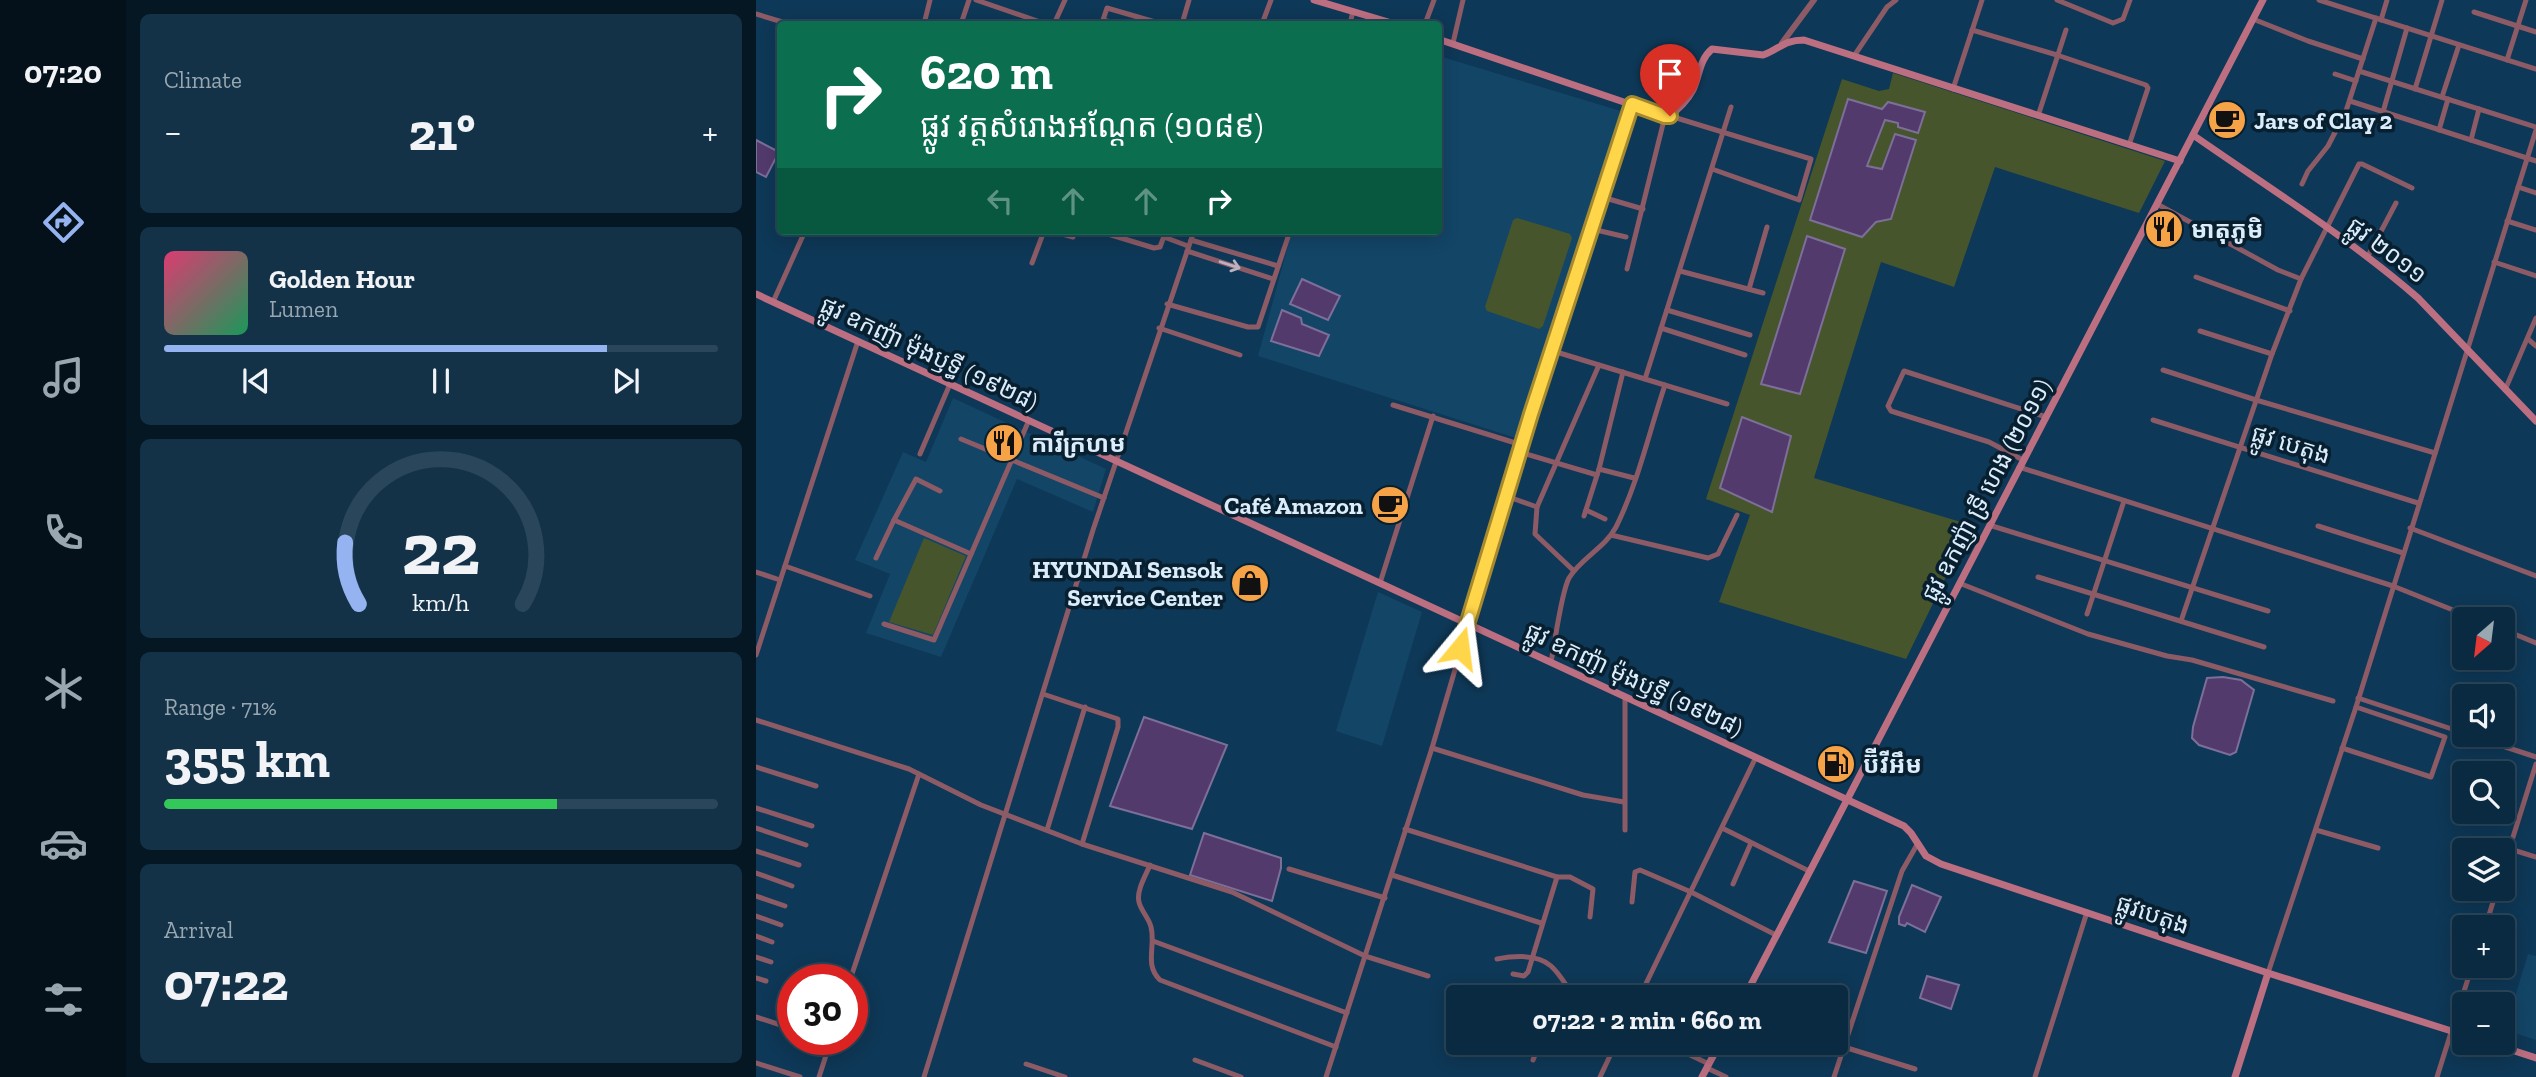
<!DOCTYPE html>
<html lang="en">
<head>
<meta charset="utf-8">
<style>
	:root { --surface:#0a2a41; --page:#133248; --text:#f1f3f6; --muted:#99a7b1; --line:#2a465a; --accent:#95b2f1 }
	body { margin:0; font-family:"Zilla Slab","Noto Sans Khmer",serif; background:var(--page); color:var(--text); height:100vh; display:flex; flex-direction:column; font-size:26px; white-space:nowrap }
	* { box-sizing:border-box; margin:0 }
	p { font-size:23px; color:var(--muted) }
	.icon { flex:none; width:38px; height:38px; fill:none; stroke:currentColor; stroke-width:2; stroke-linecap:round; stroke-linejoin:round }
	.map { position:relative; flex:1; overflow:hidden }
	.side { display:flex; flex-direction:column; gap:14px; padding:14px; background:#061724; width:630px }
	.side>* { flex:none }
	.hud { position:absolute; left:21px; top:21px; width:665px; height:214px; border-radius:7px; box-shadow:0 4px 18px #0003,0 0 0 2px var(--line); background:#0b6e4f; color:#fff; overflow:hidden }
	.needle { width:46px; rotate:208deg }
	.fabs { position:absolute; left:1696px; top:607px; display:grid; gap:14px }
	.fabs a { display:grid; place-items:center; width:63px; height:63px; border-radius:7px; background:var(--surface); box-shadow:0 4px 18px #0003,0 0 0 2px var(--line); font-size:35px }
	.speed { position:absolute; left:21px; top:964px; display:flex; gap:14px; font-size:35px; font-weight:700; text-align:center }
	.speed>* { display:grid; place-content:center; width:91px; height:91px; border-radius:50%; background:var(--surface); box-shadow:0 4px 18px #0003,0 0 0 2px var(--line); line-height:1 }
	.speed .limit { border:10px solid #d22; background:#fff; color:#111 }
	.pin { position:absolute; display:grid; place-items:center; width:60px; height:60px; color:#fff; margin:-72px -30px; border-radius:50% 50% 50% 0; rotate:-45deg; box-shadow:0 0 7px #0007 }
	.pin .icon { rotate:45deg }
	.me { position:absolute; width:77px; margin:-38px; rotate:16deg; stroke-linejoin:round; filter:drop-shadow(0 0 5px #0008) }
	.turn { display:flex; align-items:center; gap:24px; height:147px; padding:0 28px; font-size:32px }
	.turn .icon { width:91px; height:91px; stroke-width:2.5 }
	.turn b { display:block; font-size:49px; line-height:60px }
	.lanes { display:flex; align-items:center; height:66px; padding:0 28px; background:#0003; justify-content:center; gap:35px; direction:ltr }
	.lanes .off { opacity:.35 }
	.big { font-size:52px; font-weight:700; line-height:1.1 }
	.side .tile { flex:1; display:flex; flex-direction:column; justify-content:center; gap:10px; min-width:0; padding:0 24px; border-radius:10px; background:var(--page) }
	.side .dial { align-items:center; gap:0 }
	.dial svg { height:182px; overflow:visible; fill:none; stroke:var(--line); stroke-width:7; stroke-linecap:round; text-anchor:middle }
	.dial text { fill:var(--text); stroke:none }
	.song { display:flex; align-items:center; gap:21px }
	.cover { width:84px; height:84px; border-radius:10px; background:linear-gradient(135deg,hsl(340 70% 55%),hsl(150 70% 35%)) }
	.played { height:7px; border-radius:4px; background:linear-gradient(90deg,var(--accent) 80%,var(--line) 80%) }
	.keys { display:flex; justify-content:space-around; direction:ltr }
	.heat { display:flex; justify-content:space-between; align-items:center; font-size:38px; direction:ltr }
	.charge { height:10px; border-radius:5px; background:linear-gradient(90deg,#34c759 71%,var(--line) 0) }
	.trip { position:absolute; left:690px; top:985px; width:402px; height:70px; border-radius:7px; background:var(--surface); box-shadow:0 4px 18px #0003,0 0 0 2px var(--line); font-weight:700; line-height:70px; text-align:center }
	main { display:flex; flex:1; min-height:0 }
	.tab-bar { display:flex; flex-direction:column; width:126px; justify-content:space-around; align-items:center; background:#04111a; color:var(--muted) }
	.tab-bar .icon { width:49px; height:49px }
	.tab-bar .selected { color:var(--accent) }
	.tab-bar b { font-size:32px; color:var(--text) }
	.map>svg:first-child { display:block }
	.built { fill:#134567 }
	.green { fill:#47552d }
	.water { fill:#533a6d; stroke:#7c6f98; stroke-width:2 }
	.lines { fill:none; stroke-linecap:round; stroke-linejoin:round }
	.minor { stroke:#8c5b66; stroke-width:5 }
	.tertiary { stroke:#8c5b66; stroke-width:6 }
	.secondary { stroke:#bc6f81; stroke-width:7 }
	.oneway { stroke:#bbb2bf }
	.route-casing { stroke:#a68a30; stroke-width:18 }
	.route { stroke:#ffd54a; stroke-width:12 }
	.labels { text-anchor:middle; dominant-baseline:central; stroke-width:7; stroke-linejoin:round; paint-order:stroke }
	.poi-label { font-size:24px; font-weight:bold; fill:#dbecfb; stroke:#081f30; text-anchor:start }
	.street-label { font-size:24px; fill:#dbecfb; stroke:#081f30 }
</style>
</head>
<body>
<main>
<nav class="tab-bar">
<b>07:20</b>
<svg class="icon selected" aria-label="directions" viewBox="0 0 24 24"><path d="M12 3l9 9-9 9-9-9zM9 14v-3h6M13 9l2 2-2 2"/></svg>
<svg class="icon" aria-label="music" viewBox="0 0 24 24"><path d="M9 18V5l10-2v13"/><circle cx="6" cy="18" r="3"/><circle cx="16" cy="16" r="3"/></svg>
<svg class="icon" aria-label="phone" viewBox="0 0 24 24"><path d="M5 4h4l2 5-3 2q2 4 5 5l2-3 5 2v4C11 20 4 13 5 4z"/></svg>
<svg class="icon" aria-label="climate" viewBox="0 0 24 24"><path d="M12 3v18M4 7l16 10M4 17L20 7"/></svg>
<svg class="icon" aria-label="car" viewBox="0 0 24 24"><path d="M5 17H2v-5l4-1 3-4h7l3 4 3 1v5h-3M9 17h6M6 11h13"/><circle cx="7" cy="17" r="2"/><circle cx="17" cy="17" r="2"/></svg>
<svg class="icon" aria-label="filters" viewBox="0 0 24 24"><path d="M4 7h16M4 17h16"/><circle cx="9" cy="7" r="2"/><circle cx="15" cy="17" r="2"/></svg>
</nav>
<section class="side">
<div class="tile"><p>Climate</p>
<div class="heat"><a>−</a><b class="big">21°</b><a>+</a></div>
</div>
<div class="tile">
<div class="song"><i class="cover"></i><div><b>Golden Hour</b><p>Lumen</p></div></div>
<div class="played"></div>
<div class="keys"><svg class="icon" aria-label="previous" viewBox="0 0 24 24"><path d="M18 5L8 12l10 7zM5 5v14"/></svg><svg class="icon" aria-label="pause" viewBox="0 0 24 24"><path d="M8 5v14M16 5v14"/></svg><svg class="icon" aria-label="next" viewBox="0 0 24 24"><path d="M6 5l10 7-10 7zM19 5v14"/></svg></div>
</div>
<div class="tile dial"><svg viewBox="0 0 100 80">
<path d="M14 69A42 42 0 1 1 86 69"/>
<path d="M14 69A42 42 0 0 1 8 42" stroke="#95b2f1"/>
<text x="50" y="56" font-size="32" font-weight="700">22</text>
<text x="50" y="72" font-size="11">km/h</text>
</svg></div>
<div class="tile"><p>Range · 71%</p><b class="big">355 km</b><div class="charge"></div></div>
<div class="tile"><p>Arrival</p><b class="big">07:22</b></div>
</section>
<div class="map">
<svg width="1780" height="1077" viewBox="0 0 1780 1077">
	<rect width="100%" height="100%" fill="#0e3857"/>
	<!-- built -->
	<g class="built">
		<path d="M683 56 868 112 763 439 502 356 536 231H682Z"/>
		<path d="M197 398 350 469 337 512 261 479 185 657 110 633 134 574 99 560 147 452 170 462Z"/>
		<path d="M622 592 666 612 626 746 580 731Z"/>
		<path d="M1772 954 1780 956V1040L1749 1030Z"/>
	</g>
	<!-- green -->
	<g class="green">
		<path d="M1137 73 1409 161 1383 213 1239 167 1198 287 1125 262 1058 478 1215 525 1150 659 963 602 994 515 950 499 1086 79 1123 91 1133 89Z"/>
		<path d="M761 218 814 234 816 238 787 326 783 329 731 311 729 307 757 220Z"/>
		<path d="M168 538 210 556 177 635 133 622Z"/>
	</g>
	<!-- water -->
	<g class="water">
		<path d="M1092 99 1126 109 1132 102 1169 112 1162 133 1142 127V123L1129 120 1111 166 1126 169 1139 134 1160 140 1135 219 1120 222 1106 237 1054 220Z"/>
		<path d="M0 140 23 152 10 177 0 172Z"/>
		<path d="M1051 236 1089 249 1044 394 1005 384Z"/>
		<path d="M546 279 584 296 572 320 534 304Z"/>
		<path d="M526 310 545 318 546 324 573 335 563 356 515 341Z"/>
		<path d="M986 417 1035 436 1016 512 964 488Z"/>
		<path d="M1467 677 1485 680 1498 690 1480 752 1474 755 1443 745 1436 738 1437 727 1451 678Z"/>
		<path d="M388 717 471 745 436 829 354 806Z"/>
		<path d="M448 833 525 858V868L516 901 434 875Z"/>
		<path d="M1098 881 1131 891 1110 953 1073 942Z"/>
		<path d="M1156 885 1185 897 1169 932 1151 923 1149 926 1143 924V917Z"/>
		<path d="M1171 976 1203 985 1195 1009 1164 998Z"/>
	</g>
	<g class="lines">
		<!-- minor -->
		<g class="minor">
			<path d="M220 0 290 24"/>
			<path d="M1301 0 1357 23 1367 19 1374 0"/>
			<path d="M1563 0 1780 69"/>
			<path d="M1718 12 1780 32"/>
			<path d="M0 14 33 24"/>
			<path d="M1497 19 1552 41 1607 59"/>
			<path d="M1625 20 1631 0"/>
			<path d="M168 24 174 0"/>
			<path d="M205 24 213 0"/>
			<path d="M298 24 309 0"/>
			<path d="M362 24 347 20 351 8 406 24"/>
			<path d="M426 24 433 0"/>
			<path d="M506 24 515 0"/>
			<path d="M594 24 597 11"/>
			<path d="M669 24 678 0"/>
			<path d="M1216 30 1301 55 1390 85 1392 88 1373 145"/>
			<path d="M697 43 707 0"/>
			<path d="M1098 56 1131 7 1140 0"/>
			<path d="M1751 60 1770 0"/>
			<path d="M1603 71 1780 127"/>
			<path d="M1579 74 1600 81"/>
			<path d="M1197 89 1226 0"/>
			<path d="M1659 89 1686 0"/>
			<path d="M1686 97 1703 45"/>
			<path d="M1594 101 1780 161"/>
			<path d="M1627 112 1651 28"/>
			<path d="M914 116 1055 159 1043 200 956 169"/>
			<path d="M1282 116 1310 30"/>
			<path d="M1683 130 1692 99"/>
			<path d="M1715 140 1723 109"/>
			<path d="M1546 184 1552 171 1572 146 1590 111 1620 18"/>
			<path d="M1762 187 1780 193"/>
			<path d="M846 197 887 209"/>
			<path d="M1401 204 1522 270 1545 279"/>
			<path d="M1751 221 1780 230"/>
			<path d="M836 229 870 237"/>
			<path d="M81 231 88 234 95 231"/>
			<path d="M296 231 317 237"/>
			<path d="M342 231 398 248 404 247 410 231"/>
			<path d="M408 237 432 246"/>
			<path d="M435 240 522 266"/>
			<path d="M431 251 517 279"/>
			<path d="M1612 256 1640 203"/>
			<path d="M1738 262 1780 276"/>
			<path d="M276 263 288 231"/>
			<path d="M871 269 909 116"/>
			<path d="M924 271 1007 293"/>
			<path d="M1440 277 1534 311"/>
			<path d="M993 289 1011 227"/>
			<path d="M17 302 49 231"/>
			<path d="M411 304 492 327H502L534 231"/>
			<path d="M911 310 994 335"/>
			<path d="M403 328 484 355"/>
			<path d="M905 328 989 355"/>
			<path d="M1444 331 1516 354"/>
			<path d="M1772 339 1780 346"/>
			<path d="M797 351 971 404"/>
			<path d="M1407 370 1500 400 1679 453"/>
			<path d="M889 379 975 107"/>
			<path d="M1749 390 1780 318"/>
			<path d="M637 405 766 445"/>
			<path d="M1397 420 1662 503"/>
			<path d="M205 439 348 498"/>
			<path d="M763 452 841 475"/>
			<path d="M164 454 194 384"/>
			<path d="M1267 460 1233 442 1135 411 1132 406 1148 371 1290 417"/>
			<path d="M1263 467 1637 586 1722 620"/>
			<path d="M843 469 878 478"/>
			<path d="M750 496 781 507 779 534 818 571"/>
			<path d="M781 507 843 365"/>
			<path d="M830 510 849 519"/>
			<path d="M828 516 843 469 867 372"/>
			<path d="M138 520 160 479 184 491"/>
			<path d="M1233 525 1512 611"/>
			<path d="M1562 526 1647 553"/>
			<path d="M1654 528 1780 576"/>
			<path d="M855 535 952 558 962 554 981 515"/>
			<path d="M120 558 138 520 215 554"/>
			<path d="M29 566 114 596"/>
			<path d="M0 572 24 580"/>
			<path d="M1282 577 1508 647"/>
			<path d="M624 583 677 416"/>
			<path d="M1203 583 1332 634 1411 656 1436 660 1577 701"/>
			<path d="M1331 614 1368 501"/>
			<path d="M1425 621 1516 354 1545 279 1603 164H1606L1656 188"/>
			<path d="M128 624 178 640 273 420"/>
			<path d="M1746 629 1780 643"/>
			<path d="M0 655 102 341"/>
			<path d="M795 662C799 643 805 593 813 578 825 558 849 548 860 527 882 483 893 432 909 385"/>
			<path d="M287 694 362 719V727L326 844"/>
			<path d="M1602 698 1708 733"/>
			<path d="M0 720 153 769 225 805 326 844 476 892 609 956 672 976"/>
			<path d="M1713 735 1780 757"/>
			<path d="M676 748 827 795 868 802"/>
			<path d="M1586 748 1675 777 1689 737 1600 707"/>
			<path d="M0 767 60 786"/>
			<path d="M0 808 56 826"/>
			<path d="M0 828 50 845"/>
			<path d="M966 828 1053 871"/>
			<path d="M649 829 801 877H814L837 889 834 917"/>
			<path d="M291 830 329 707"/>
			<path d="M869 830V697"/>
			<path d="M1560 830 1622 848"/>
			<path d="M1754 849 1780 857"/>
			<path d="M0 851 43 865"/>
			<path d="M394 865C390 875 380 891 383 902 385 911 393 918 395 927 400 946 388 965 404 980L580 1047"/>
			<path d="M533 869 629 898"/>
			<path d="M1746 872 1780 764"/>
			<path d="M0 873 36 886"/>
			<path d="M636 875 785 923"/>
			<path d="M977 884 995 843"/>
			<path d="M0 896 29 906"/>
			<path d="M876 902 879 872 884 870 935 892 1020 935"/>
			<path d="M0 916 25 925"/>
			<path d="M1729 928 1741 889"/>
			<path d="M0 936 16 942"/>
			<path d="M397 941 591 1013"/>
			<path d="M0 957 15 962"/>
			<path d="M741 959C757 956 782 954 795 966 805 975 811 988 820 998"/>
			<path d="M1512 973 1600 707 1780 130"/>
			<path d="M757 974 768 976 772 972 801 877"/>
			<path d="M0 978 10 981"/>
			<path d="M94 980 163 774"/>
			<path d="M883 998 1000 757"/>
			<path d="M0 1017 37 1029"/>
			<path d="M909 1043 953 1064"/>
			<path d="M1088 1047 1159 1069"/>
			<path d="M439 1060 485 1077"/>
			<path d="M777 1060 784 1043"/>
			<path d="M0 1063 44 1077"/>
			<path d="M270 1064 309 1077"/>
			<path d="M951 1068 970 1077"/>
			<path d="M63 1077 75 1040"/>
			<path d="M168 1077 337 530 438 231"/>
			<path d="M570 1077 676 748 763 452 876 104"/>
			<path d="M844 1077 860 1043"/>
			<path d="M1078 1077 1146 871 1162 843"/>
			<path d="M1279 1077 1331 912"/>
			<path d="M1681 1077 1716 966"/>
		</g>
		<!-- tertiary -->
		<path class="tertiary" d="M1026 43 1058 0"/>
		<!-- secondary -->
		<g class="secondary">
			<path d="M558 0 639 24"/>
			<path d="M682 39 909 116H914C923 108 932 100 937 90 944 75 943 60 956 49L1007 55C1024 49 1027 40 1048 40L1424 161"/>
			<path d="M1437 135C1513 188 1593 238 1662 298L1780 421"/>
			<path d="M0 294 1148 826 1155 833 1170 856 1185 864 1512 973 1708 1035"/>
			<path d="M988 998 1507 0"/>
			<path d="M1734 1043 1780 1058"/>
			<path d="M946 1077 964 1043"/>
			<path d="M1479 1077 1512 973"/>
		</g>
	</g>
	<!-- one-way arrows -->
	<defs><path id="oneway-shaft" d="M-6 0H5M1.5-3L5.5 0L1.5 3" fill="none" stroke-width="1.6" stroke-linecap="round" stroke-linejoin="round" transform="scale(1.75)"/></defs>
	<use class="oneway" href="#oneway-shaft" transform="translate(474 265) rotate(18)"/>
	<g class="lines">
		<defs>
			<path id="route" d="M704 648 775 414 876 104 909 116H914"/>
		</defs>
		<!-- route casing -->
		<use href="#route" class="route-casing"/>
		<!-- route -->
		<use href="#route" class="route"/>
	</g>
	<!-- icons -->
	<defs>
		<symbol id="cafe-disc" viewBox="-11 -11 22 22"><circle r="9.5" fill="#f6a247" stroke="#081f30"/><path d="M-5.5-4.5H6V0H3Q3 3.5 0 3.5H-2.5Q-5.5 3.5-5.5 0ZM3-3.2v2h1.7v-2ZM-6 4.5H4V6H-6Z" fill="#111"/></symbol>
		<symbol id="restaurant-disc" viewBox="-11 -11 22 22"><circle r="9.5" fill="#f6a247" stroke="#081f30"/><path d="M-5-6h1v4h1v-4h1v4h1v-4h1v5L-1.5 .5V6h-2V.5L-5-1ZM5-6V6H3V1.5H1.5Q1.5-4 5-6Z" fill="#111"/></symbol>
		<symbol id="shop-disc" viewBox="-11 -11 22 22"><circle r="9.5" fill="#f6a247" stroke="#081f30"/><path d="M-5-2.5h2.3a2.7 3.5 0 0 1 5.4 0H5L5.5 6h-11ZM-1.5-2.5h3a1.5 2.3 0 0 0-3 0Z" fill="#111"/></symbol>
		<symbol id="fuel-disc" viewBox="-11 -11 22 22"><circle r="9.5" fill="#f6a247" stroke="#081f30"/><path d="M-5.5-6h7V0h2V4h1.3V-2.5L3-4.5l.8-.8L6-3V5H2.5V1h-1V6h-7ZM-4.2-4.7v3.2H.2V-4.7Z" fill="#111"/></symbol>
	</defs>
	<g fill-rule="evenodd">
		<use href="#cafe-disc" x="1449" y="98" width="44" height="44"/>
		<use href="#restaurant-disc" x="1386" y="207" width="44" height="44"/>
		<use href="#restaurant-disc" x="226" y="421" width="44" height="44"/>
		<use href="#cafe-disc" x="612" y="483" width="44" height="44"/>
		<use href="#shop-disc" x="472" y="561" width="44" height="44"/>
		<use href="#fuel-disc" x="1058" y="742" width="44" height="44"/>
	</g>
	<g class="labels">
		<!-- poi labels -->
		<g class="poi-label">
			<text x="1498" y="120">Jars of Clay 2</text>
			<text x="1435" y="229">មាតុភូមិ</text>
			<text x="275" y="443">ការីក្រហម</text>
			<text x="607" y="505" text-anchor="end">Café Amazon</text>
			<text x="467" y="569" text-anchor="end">HYUNDAI Sensok<tspan x="467" dy="28">Service Center</tspan></text>
			<text x="1107" y="764">ប៊ីវីអឹម</text>
		</g>
		<!-- street labels -->
		<g class="street-label">
			<text transform="translate(1631 250) rotate(37)">ផ្លូវ ២០១១</text>
			<text transform="translate(173 353) rotate(25)">ផ្លូវ ឧកញ៉ា ម៉ុងឫទ្ធី (១៩២៨)</text>
			<text transform="translate(1535 444) rotate(17)">ផ្លូវ បេតុង</text>
			<text transform="translate(1230 490) rotate(-62)">ផ្លូវ ឧកញ៉ា ទ្រី ហេង (២០១១)</text>
			<text transform="translate(878 679) rotate(25)">ផ្លូវ ឧកញ៉ា ម៉ុងឫទ្ធី (១៩២៨)</text>
			<text transform="translate(1397 914) rotate(19)">ផ្លូវបេតុង</text>
		</g>
	</g>
</svg>
<div class="fabs">
<a><svg class="needle" viewBox="-14 -14 28 28"><path d="M0-13l5 13h-10z" fill="#e53935"/><path d="M0 13l5-13h-10z" fill="#99a7b1"/></svg></a>
<a><svg class="icon" aria-label="sound" viewBox="0 0 24 24"><path d="M4 9h4l5-4v14l-5-4H4zM17 9q2 3 0 6"/></svg></a>
<a><svg class="icon" aria-label="search" viewBox="0 0 24 24"><circle cx="10" cy="10" r="6"/><path d="M15 15l6 6"/></svg></a>
<a><svg class="icon" aria-label="layers" viewBox="0 0 24 24"><path d="M12 4l9 5-9 5-9-5zM3 14l9 5 9-5"/></svg></a>
<a>+</a>
<a>−</a>
</div>
<div class="speed"><div class="limit">30</div></div>
<div class="pin" style="left:914px;top:116px;background:#d93025"><svg class="icon" aria-label="arrive" viewBox="0 0 24 24"><path d="M6 21V4h12l-3 4 3 4H6"/></svg></div>
<svg class="me" style="left:704px;top:648px" viewBox="-20 -20 40 40"><path d="M0-17L14 15 0 8-14 15z" fill="#ffd54a" stroke="#fff" stroke-width="4"/></svg>
<div class="trip">07:22 · 2 min · 660 m</div>
<div class="hud">
<div class="turn"><svg class="icon" aria-label="right" viewBox="0 0 24 24"><path d="M7 20v-9h11M14 6l5 5-5 5"/></svg><div><b>620 m</b>ផ្លូវ វត្តសំរោងអណ្ដែត (១០៨៩)</div></div>
<div class="lanes"><svg class="icon off" aria-label="left" viewBox="0 0 24 24"><path d="M17 20v-9H6M10 6l-5 5 5 5"/></svg><svg class="icon off" aria-label="ahead" viewBox="0 0 24 24"><path d="M12 20V5M6 11l6-6 6 6"/></svg><svg class="icon off" aria-label="ahead" viewBox="0 0 24 24"><path d="M12 20V5M6 11l6-6 6 6"/></svg><svg class="icon" aria-label="right" viewBox="0 0 24 24"><path d="M7 20v-9h11M14 6l5 5-5 5"/></svg></div>
</div>
</div>
</main>
</body>
</html>
